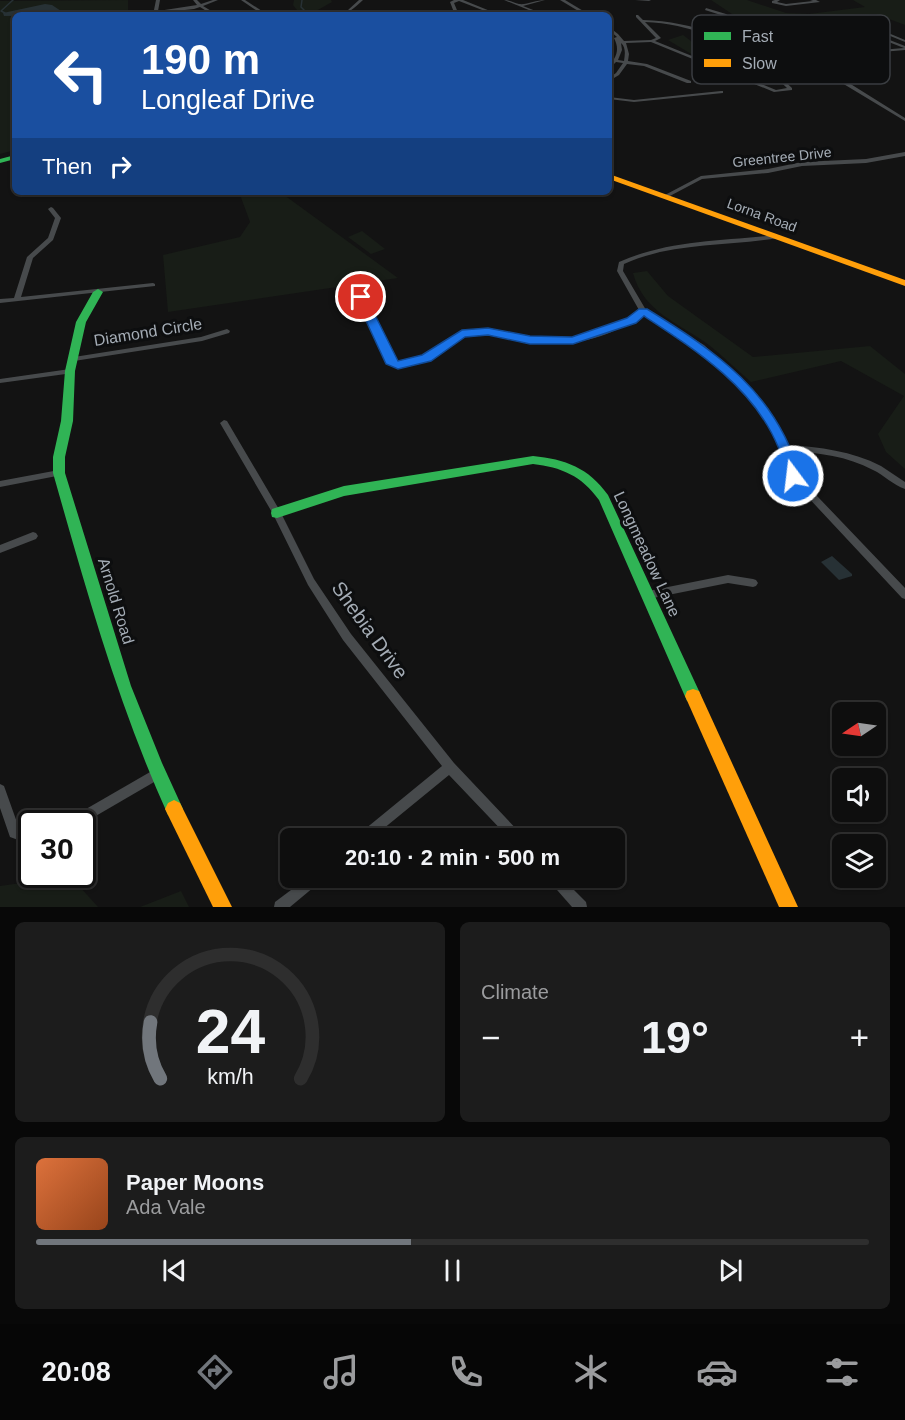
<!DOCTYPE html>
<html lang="en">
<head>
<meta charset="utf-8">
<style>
	:root { --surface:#0e0e0e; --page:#1c1c1c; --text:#f1f3f6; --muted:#9b9c9e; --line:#2e2e2e; --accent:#71767c }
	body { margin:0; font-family:Helvetica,sans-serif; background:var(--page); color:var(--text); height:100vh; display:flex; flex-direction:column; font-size:22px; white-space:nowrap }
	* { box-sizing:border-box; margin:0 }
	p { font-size:20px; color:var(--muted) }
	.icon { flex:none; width:33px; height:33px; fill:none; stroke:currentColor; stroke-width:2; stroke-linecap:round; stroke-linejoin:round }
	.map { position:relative; height:907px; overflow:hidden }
	.drawer { display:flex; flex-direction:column; gap:15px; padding:15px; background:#080808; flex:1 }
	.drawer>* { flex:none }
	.top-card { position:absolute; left:12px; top:12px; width:600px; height:183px; border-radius:9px; box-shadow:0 2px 4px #0004,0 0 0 2px var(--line); background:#1a4fa0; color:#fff; overflow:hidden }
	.needle { width:39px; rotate:257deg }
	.controls { position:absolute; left:832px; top:702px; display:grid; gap:12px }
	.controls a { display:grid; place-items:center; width:54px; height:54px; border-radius:9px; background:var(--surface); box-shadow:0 2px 4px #0004,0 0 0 2px var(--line); font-size:30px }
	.speed { position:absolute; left:18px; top:810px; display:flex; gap:12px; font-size:30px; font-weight:700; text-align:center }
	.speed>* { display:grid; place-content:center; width:78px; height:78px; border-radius:50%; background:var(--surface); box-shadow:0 2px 4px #0004,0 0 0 2px var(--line); line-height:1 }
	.speed .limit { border:3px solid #111; border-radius:9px; background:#fff; color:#111 }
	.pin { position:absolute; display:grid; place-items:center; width:51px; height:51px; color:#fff; margin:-26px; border:3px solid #fff; border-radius:50%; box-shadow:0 2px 6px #0007 }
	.me { position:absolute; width:66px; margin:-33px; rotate:345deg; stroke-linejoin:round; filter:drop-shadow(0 0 4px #0008) }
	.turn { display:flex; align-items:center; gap:21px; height:126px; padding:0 30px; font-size:27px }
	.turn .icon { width:78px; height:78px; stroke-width:2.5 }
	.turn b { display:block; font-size:42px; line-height:51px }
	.then { display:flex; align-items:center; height:57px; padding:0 30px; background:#0003; gap:12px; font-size:22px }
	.big { font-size:45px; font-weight:700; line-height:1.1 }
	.drawer .widget { flex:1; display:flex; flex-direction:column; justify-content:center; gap:9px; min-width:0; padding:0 21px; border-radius:9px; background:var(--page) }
	.drawer .dial { align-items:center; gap:0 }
	.dial svg { height:156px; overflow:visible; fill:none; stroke:var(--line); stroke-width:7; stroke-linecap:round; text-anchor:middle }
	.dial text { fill:var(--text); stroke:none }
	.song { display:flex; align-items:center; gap:18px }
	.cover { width:72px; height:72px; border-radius:9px; background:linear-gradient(135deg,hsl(20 70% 55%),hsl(20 70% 35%)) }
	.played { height:6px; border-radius:3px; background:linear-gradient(90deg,var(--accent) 45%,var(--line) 45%) }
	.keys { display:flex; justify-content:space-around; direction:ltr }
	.heat { display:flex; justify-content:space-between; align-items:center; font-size:33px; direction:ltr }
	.drawer .tiles { flex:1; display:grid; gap:15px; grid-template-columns:1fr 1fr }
	.widget:last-child { grid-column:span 2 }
	.trip { position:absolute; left:280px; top:828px; width:345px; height:60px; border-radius:9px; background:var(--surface); box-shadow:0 2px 4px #0004,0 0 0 2px var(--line); font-weight:700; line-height:60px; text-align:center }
	.menu { display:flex; height:96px; justify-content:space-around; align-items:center; background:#060606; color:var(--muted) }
	.menu .icon { width:42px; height:42px }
	.menu .on { color:var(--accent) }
	.menu b { font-size:27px; color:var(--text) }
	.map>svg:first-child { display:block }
	.green { fill:#181d17 }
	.water { fill:#273135 }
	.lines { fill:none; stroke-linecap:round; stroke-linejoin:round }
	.stream { stroke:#273135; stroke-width:1.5 }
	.street { fill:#474a4c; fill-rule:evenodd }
	.fast { fill:#30b455; fill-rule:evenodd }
	.slow { fill:#ff9f0a; fill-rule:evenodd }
	.route { fill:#1a73e8; stroke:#114b97; stroke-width:1.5 }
	.labels { text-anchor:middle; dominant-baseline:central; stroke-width:6; stroke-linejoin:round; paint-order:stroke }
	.far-street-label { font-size:14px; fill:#a4acb5; stroke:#0d0e0f }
	.street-label { font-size:16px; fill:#a4acb5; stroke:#0d0e0f }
	.near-street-label { font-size:20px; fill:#a4acb5; stroke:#0d0e0f }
	.key { fill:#0d0e0f; stroke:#3a3d41; stroke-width:1.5 }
	.key-label { font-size:16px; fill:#a4acb5 }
</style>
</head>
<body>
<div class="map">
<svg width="905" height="907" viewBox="0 0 905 907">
	<rect width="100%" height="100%" fill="#131313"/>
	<!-- green -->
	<g class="green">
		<path d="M128 0V13L138 15H15V150L0 154V1Z"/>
		<path d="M294 0H331L332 2 316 11 321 15H301L293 5Z"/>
		<path d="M711 0H747L786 13 809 14 865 7 853 0H905V25L876 14 796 16 747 24Z"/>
		<path d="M683 35 700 48H710L729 63 723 66 698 58 668 40Z"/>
		<path d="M239 192H280L398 278 168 312 163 255 240 237 250 222Z"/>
		<path d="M362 231 385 249 371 254 348 237Z"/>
		<path d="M647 271 668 296 753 357 870 346 905 374V469L886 452 878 434 904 396 841 361 751 382C737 370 723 356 709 345 678 322 644 313 633 273Z"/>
		<path d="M70 876 98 907H0V886Z"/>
		<path d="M181 891 189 907H140Z"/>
	</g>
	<!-- water -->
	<g class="water">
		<path d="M45 4 52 5 67 15 4 16 3 13Z"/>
		<path d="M832 556 852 574V576L839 580 821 562Z"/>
	</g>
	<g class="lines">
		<!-- stream -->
		<g class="stream">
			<path d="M302 0 301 7 309 15"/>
			<path d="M5 13 1 11 13 0"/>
		</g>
		<!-- street -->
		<g class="street">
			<path d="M156 0H160L158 11 197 5 193 0H197L201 4 213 0H218L203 6 218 15H213L200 7 194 9 157 13V15H153Z"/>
			<path d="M241 0H245L268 15H263Z"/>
			<path d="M359 0H363C354 8 348 15 335 15L348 10Z"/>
			<path d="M454 0H463L500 15H495L459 1 454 3 459 15H455L450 2Z"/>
			<path d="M504 0C510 0 514 3 519 4 527 5 536 0 545 0L523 6 546 15H541Z"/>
			<path d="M560 0H565L590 15H585Z"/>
			<path d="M635 0H651L649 1Z"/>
			<path d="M775 0H780L777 2 786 4 813 1 810 0H816L820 2 786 6 772 3V1Z"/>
			<path d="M706 8 726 14 737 22 732 29 719 37C747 48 770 67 792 88V90L774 92 651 42 626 43 629 54 628 61 647 64 691 81V83H687L644 66 627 64 619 75 609 81V78L616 73 623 63 616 62 609 69V65L612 62 609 61V59H614C618 52 618 46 614 38L617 37 609 30V27L618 34 624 41 651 40 656 38 636 17V15H638L643 20C669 21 692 25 715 35L730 27 733 22 724 16 705 10ZM645 22C700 24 749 50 787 88L776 90 655 41 661 38ZM621 43C626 47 625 55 624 61L618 60 622 50Z"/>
			<path d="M862 22 905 40V42L861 24 851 25 905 46V50L846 55 847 56 840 72 841 78 905 118V121L837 80 836 72 843 56 838 51H786L784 50 786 49H836L830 42 804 36 787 27 788 25 806 34 832 40 844 53 904 48 843 24Z"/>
			<path d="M721 91H723V93L634 102 609 99V97L634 100Z"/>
			<path d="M905 152V156L866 163 802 166 768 173 702 179 668 197 663 196 701 176 768 169 802 162 866 159Z"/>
			<path d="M51 207 53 208 61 218 53 240 33 258 21 297 153 283 155 284V286L0 303V299L14 298 27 257 48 238 55 218 48 209Z"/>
			<path d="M776 235 779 237 778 238C726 247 673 242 624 264L623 271 646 310 704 345 757 394 787 445C820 447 852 451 881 466 889 471 897 477 905 482V489C893 485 884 475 873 470 847 456 819 453 790 451L797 475 905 588V599L902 598 790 478 781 448 751 398 698 349 643 314C611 338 570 348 530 342 506 339 481 327 458 339 440 348 410 378 388 364L358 297 361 295 364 297 395 362C426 363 441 335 470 330 488 327 507 334 525 337 565 344 606 334 639 310L617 271 619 262C668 240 723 241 776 235Z"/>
			<path d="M227 329 230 331 229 333 202 341 74 361 70 359 74 357 201 337Z"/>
			<path d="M70 369H73L74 371 73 373 0 383V379Z"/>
			<path d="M224 420 227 421 280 511 314 579 351 634 454 763 521 834 523 838H509L449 775 372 838H357L359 834 442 766 343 640 308 585 273 514 220 423Z"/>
			<path d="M59 470 62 471 63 473 62 475 0 487V481Z"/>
			<path d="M33 532 36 533 38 536 36 539 0 553V545Z"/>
			<path d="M728 575 753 579 756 580 758 583 756 586 753 587 728 583 648 599 645 598 643 595 645 592 648 591Z"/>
			<path d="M157 768 161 770 163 774 161 778 82 824H65L67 820Z"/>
			<path d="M0 784 4 786 19 828 32 833V845L10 837 0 808Z"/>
			<path d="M307 878H322L320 882 290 907H274L275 902Z"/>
			<path d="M548 878H562L586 902 587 907H572L550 882Z"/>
		</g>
		<!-- fast -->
		<g class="fast">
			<path d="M15 155V159L0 163V159Z"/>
			<path d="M98 289 103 292 86 322 75 371 73 421 65 457V473L131 686 162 763 183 809 180 815 174 818 168 815C118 705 86 589 53 473V457L61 421 65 371 76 322 93 292Z"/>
			<path d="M533 456C565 459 589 468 608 495L699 691 701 696 699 701 693 703 687 701 599 500C582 476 561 467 533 464L344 496 277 518 272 517 271 513 272 509 344 486Z"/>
		</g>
		<!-- slow -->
		<g class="slow">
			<path d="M609 174 905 280V286L609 179Z"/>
			<path d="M693 689 699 691 798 907H779L685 696 687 691Z"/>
			<path d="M174 800 180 803 232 907H213L165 809 168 803Z"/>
		</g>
	</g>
	<!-- route -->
	<path class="route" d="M361 294 366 297 398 361 422 355 462 330 488 328 530 336 572 337 627 318 639 309H647C717 352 777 393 800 476L798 480H788C783 471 783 459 779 449 755 388 696 350 644 316L636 323 573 344H530L488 335 465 337 431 361 398 369 386 364 355 297Z"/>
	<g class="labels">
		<!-- far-street labels -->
		<g class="far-street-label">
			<text transform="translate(782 157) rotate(-6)">Greentree Drive</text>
			<text transform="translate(762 215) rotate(20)">Lorna Road</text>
		</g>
		<!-- street labels -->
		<g class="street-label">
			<text transform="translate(148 332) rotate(-9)">Diamond Circle</text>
			<text transform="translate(647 554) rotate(65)">Longmeadow Lane</text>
			<text transform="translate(116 601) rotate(73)">Arnold Road</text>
		</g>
		<!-- near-street labels -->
		<g class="near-street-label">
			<text transform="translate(370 630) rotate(54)">Shebia Drive</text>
		</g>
	</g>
	<!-- legend -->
	<rect x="692" y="15" width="198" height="69" rx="9" class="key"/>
	<rect x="704" y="32" width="27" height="8" fill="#30b455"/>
	<rect x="704" y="59" width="27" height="8" fill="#ff9f0a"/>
	<g class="key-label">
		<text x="742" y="42">Fast</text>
		<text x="742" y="69">Slow</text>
	</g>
</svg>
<div class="controls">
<a><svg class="needle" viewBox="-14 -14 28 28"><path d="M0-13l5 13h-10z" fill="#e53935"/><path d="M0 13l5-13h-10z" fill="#9b9c9e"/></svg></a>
<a><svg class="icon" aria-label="sound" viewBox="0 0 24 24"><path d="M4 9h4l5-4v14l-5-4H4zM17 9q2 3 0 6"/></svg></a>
<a><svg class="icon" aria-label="layers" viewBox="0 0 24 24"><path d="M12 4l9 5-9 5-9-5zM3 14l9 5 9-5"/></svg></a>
</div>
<div class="speed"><div class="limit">30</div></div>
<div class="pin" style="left:361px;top:297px;background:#d93025"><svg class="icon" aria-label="arrive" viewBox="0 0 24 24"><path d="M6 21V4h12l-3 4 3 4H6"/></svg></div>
<svg class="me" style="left:793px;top:476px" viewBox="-20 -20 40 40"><circle r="17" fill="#1a73e8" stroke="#fff" stroke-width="3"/><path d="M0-11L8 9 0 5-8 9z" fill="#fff"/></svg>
<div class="trip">20:10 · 2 min · 500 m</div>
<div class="top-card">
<div class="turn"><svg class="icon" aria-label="left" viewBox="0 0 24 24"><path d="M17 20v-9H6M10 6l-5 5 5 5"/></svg><div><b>190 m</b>Longleaf Drive</div></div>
<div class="then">Then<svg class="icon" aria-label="right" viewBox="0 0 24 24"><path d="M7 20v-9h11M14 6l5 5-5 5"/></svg></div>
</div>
</div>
<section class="drawer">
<div class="tiles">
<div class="widget dial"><svg viewBox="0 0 100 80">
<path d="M14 69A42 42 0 1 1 86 69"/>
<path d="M14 69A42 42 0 0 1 9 40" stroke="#71767c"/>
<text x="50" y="56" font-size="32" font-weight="700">24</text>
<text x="50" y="72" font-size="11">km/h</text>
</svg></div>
<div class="widget"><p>Climate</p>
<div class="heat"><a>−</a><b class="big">19°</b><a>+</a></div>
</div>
<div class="widget">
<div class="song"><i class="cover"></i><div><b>Paper Moons</b><p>Ada Vale</p></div></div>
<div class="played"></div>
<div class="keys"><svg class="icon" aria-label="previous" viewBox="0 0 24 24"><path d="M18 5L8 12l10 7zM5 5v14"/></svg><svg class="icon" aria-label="pause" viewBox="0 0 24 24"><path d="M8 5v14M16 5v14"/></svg><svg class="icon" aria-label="next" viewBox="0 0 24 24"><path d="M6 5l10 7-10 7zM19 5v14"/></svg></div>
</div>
</div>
</section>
<nav class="menu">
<b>20:08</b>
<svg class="icon on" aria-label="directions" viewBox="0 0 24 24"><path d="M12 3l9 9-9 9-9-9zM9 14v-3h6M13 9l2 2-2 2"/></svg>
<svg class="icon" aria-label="music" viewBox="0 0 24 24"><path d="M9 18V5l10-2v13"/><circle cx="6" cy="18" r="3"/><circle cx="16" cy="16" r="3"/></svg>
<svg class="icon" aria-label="phone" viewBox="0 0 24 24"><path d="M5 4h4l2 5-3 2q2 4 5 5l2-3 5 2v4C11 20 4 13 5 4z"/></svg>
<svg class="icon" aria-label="climate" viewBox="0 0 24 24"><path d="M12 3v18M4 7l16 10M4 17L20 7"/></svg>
<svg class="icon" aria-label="car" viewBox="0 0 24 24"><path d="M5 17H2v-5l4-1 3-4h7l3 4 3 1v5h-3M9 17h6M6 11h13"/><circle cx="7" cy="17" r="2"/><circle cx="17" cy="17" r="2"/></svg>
<svg class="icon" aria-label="filters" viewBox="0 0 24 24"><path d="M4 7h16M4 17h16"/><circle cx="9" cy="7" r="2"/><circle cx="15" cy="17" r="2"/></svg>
</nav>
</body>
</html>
